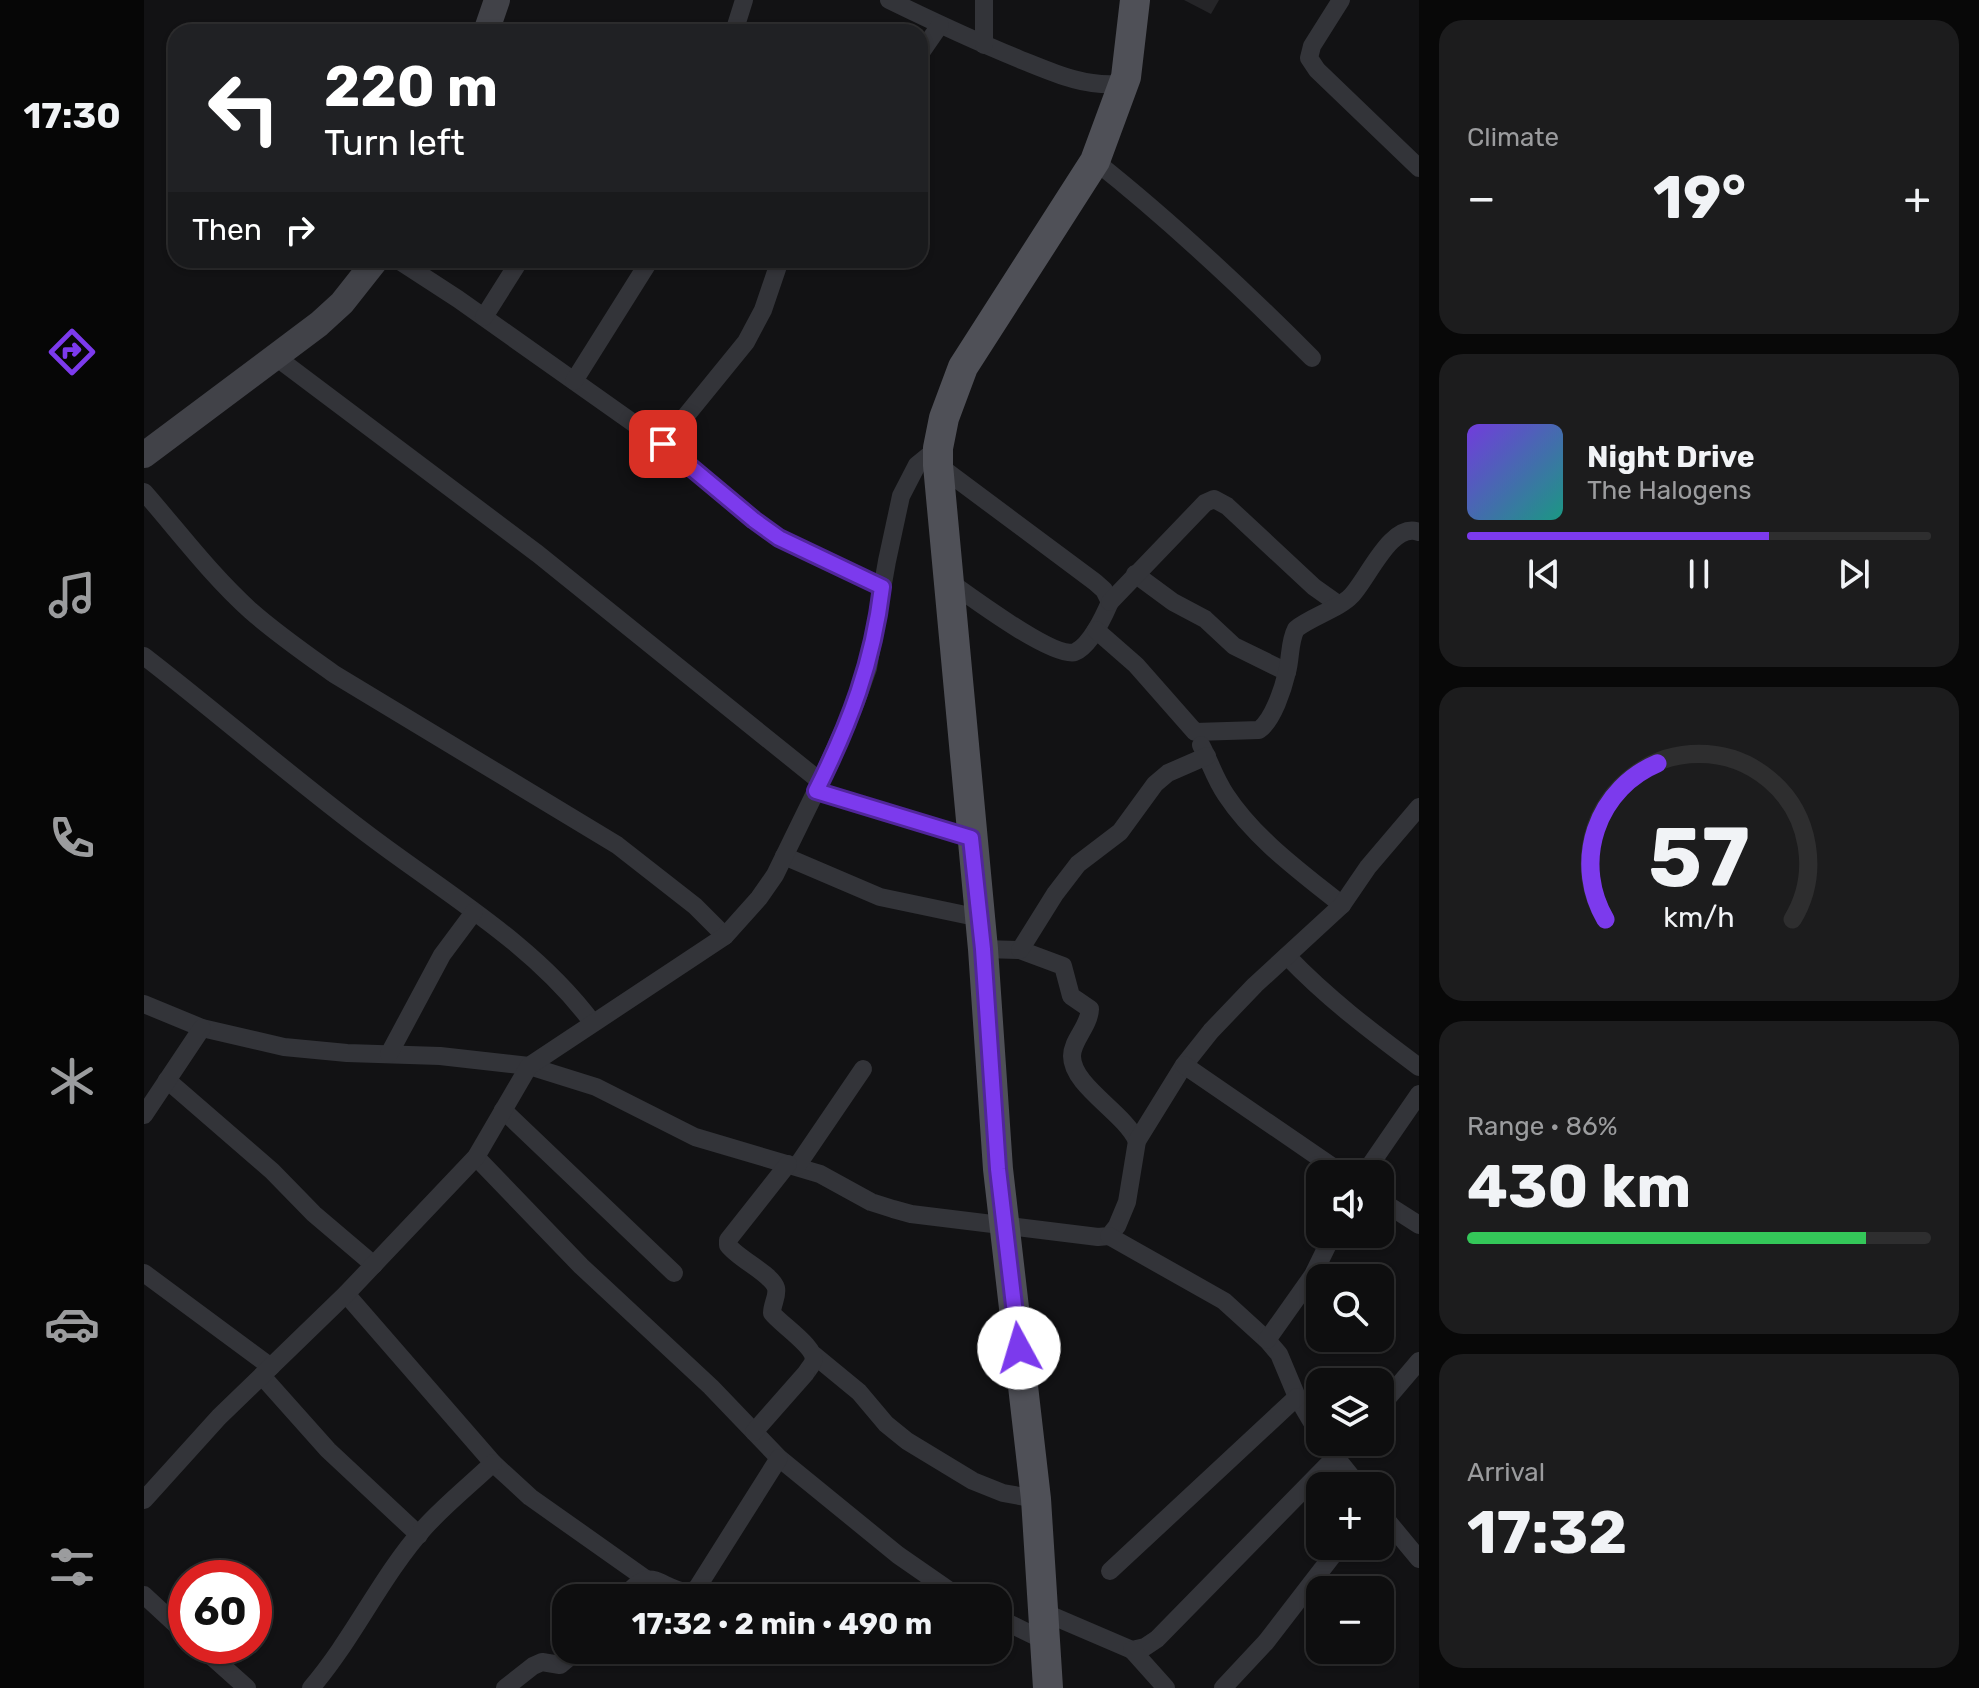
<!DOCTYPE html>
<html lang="en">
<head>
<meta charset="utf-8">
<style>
	:root { --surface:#0e0e0f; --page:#1c1c1d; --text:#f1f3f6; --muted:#9b9c9e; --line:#2e2e2f; --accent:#7c3aed }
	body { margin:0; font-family:Rubik,sans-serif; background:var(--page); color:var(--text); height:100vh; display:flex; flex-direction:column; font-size:30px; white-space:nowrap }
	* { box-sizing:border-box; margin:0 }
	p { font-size:26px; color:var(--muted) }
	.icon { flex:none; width:44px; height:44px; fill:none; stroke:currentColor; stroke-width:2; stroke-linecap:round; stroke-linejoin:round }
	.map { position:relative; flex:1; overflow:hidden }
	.panel { display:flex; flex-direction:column; gap:20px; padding:20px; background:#080808; width:560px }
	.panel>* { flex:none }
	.hud { position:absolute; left:24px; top:24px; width:760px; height:244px; border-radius:24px; box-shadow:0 2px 6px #0004,0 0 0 2px var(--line); background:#202124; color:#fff; overflow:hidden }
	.fabs { position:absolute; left:1162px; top:1160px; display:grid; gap:16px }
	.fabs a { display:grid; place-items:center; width:88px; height:88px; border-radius:16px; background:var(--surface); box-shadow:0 2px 6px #0004,0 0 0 2px var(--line); font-size:40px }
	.speed { position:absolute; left:24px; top:1560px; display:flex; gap:16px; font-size:40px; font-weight:700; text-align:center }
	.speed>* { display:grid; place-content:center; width:104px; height:104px; border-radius:50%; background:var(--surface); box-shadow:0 2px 6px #0004,0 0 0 2px var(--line); line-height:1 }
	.speed .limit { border:12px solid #d22; background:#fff; color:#111 }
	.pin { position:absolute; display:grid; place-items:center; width:68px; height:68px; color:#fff; margin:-34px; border-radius:16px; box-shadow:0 4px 12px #0006 }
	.me { position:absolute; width:88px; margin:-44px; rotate:354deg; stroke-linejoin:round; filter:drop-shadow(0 0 6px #0008) }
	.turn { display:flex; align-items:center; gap:28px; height:168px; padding:0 24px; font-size:36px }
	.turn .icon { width:104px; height:104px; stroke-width:2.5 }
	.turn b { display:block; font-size:56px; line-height:68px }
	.then { display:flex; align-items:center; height:76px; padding:0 24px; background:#0003; gap:16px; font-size:30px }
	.big { font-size:60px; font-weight:700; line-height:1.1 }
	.panel .card { flex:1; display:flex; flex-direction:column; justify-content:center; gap:12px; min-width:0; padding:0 28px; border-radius:24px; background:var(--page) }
	.panel .dial { align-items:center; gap:0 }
	.dial svg { height:208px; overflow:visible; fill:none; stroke:var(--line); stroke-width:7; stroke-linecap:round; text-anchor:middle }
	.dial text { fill:var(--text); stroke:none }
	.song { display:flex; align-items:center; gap:24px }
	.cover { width:96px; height:96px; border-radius:12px; background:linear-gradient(135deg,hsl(260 70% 55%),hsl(170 70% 35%)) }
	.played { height:8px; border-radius:4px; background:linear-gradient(90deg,var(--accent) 65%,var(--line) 65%) }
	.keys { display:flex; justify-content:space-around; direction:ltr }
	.heat { display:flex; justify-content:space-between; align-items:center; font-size:44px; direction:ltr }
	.charge { height:12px; border-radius:6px; background:linear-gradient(90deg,#34c759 86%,var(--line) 0) }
	.trip { position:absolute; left:408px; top:1584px; width:460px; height:80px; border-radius:24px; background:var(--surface); box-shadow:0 2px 6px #0004,0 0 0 2px var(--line); font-weight:700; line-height:80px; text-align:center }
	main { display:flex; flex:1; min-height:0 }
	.tab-bar { display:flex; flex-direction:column; width:144px; justify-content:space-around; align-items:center; background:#060606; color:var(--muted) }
	.tab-bar .icon { width:56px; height:56px }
	.tab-bar .selected { color:var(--accent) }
	.tab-bar b { font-size:36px; color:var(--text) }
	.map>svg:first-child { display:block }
	.building { fill:#252528 }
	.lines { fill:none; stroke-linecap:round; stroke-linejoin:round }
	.street { stroke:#333439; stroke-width:18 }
	.secondary { stroke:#414248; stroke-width:26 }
	.primary { stroke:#4f5057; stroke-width:30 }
	.route-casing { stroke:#51269a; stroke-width:20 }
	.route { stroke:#7c3aed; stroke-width:14 }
</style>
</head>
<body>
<main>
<nav class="tab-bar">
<b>17:30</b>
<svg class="icon selected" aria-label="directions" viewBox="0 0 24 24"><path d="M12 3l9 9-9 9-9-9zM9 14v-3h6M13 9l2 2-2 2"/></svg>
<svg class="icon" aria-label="music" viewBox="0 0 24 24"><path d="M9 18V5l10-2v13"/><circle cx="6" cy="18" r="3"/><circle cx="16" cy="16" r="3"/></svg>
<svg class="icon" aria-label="phone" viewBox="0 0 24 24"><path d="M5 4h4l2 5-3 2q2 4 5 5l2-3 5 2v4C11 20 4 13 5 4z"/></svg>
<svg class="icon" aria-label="climate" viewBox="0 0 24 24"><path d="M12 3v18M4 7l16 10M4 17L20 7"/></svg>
<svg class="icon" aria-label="car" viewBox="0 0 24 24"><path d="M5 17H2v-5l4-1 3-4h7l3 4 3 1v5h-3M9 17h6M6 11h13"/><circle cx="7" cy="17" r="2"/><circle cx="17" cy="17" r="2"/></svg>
<svg class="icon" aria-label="filters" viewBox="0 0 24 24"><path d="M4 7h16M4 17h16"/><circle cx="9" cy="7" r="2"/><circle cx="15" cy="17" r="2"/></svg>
</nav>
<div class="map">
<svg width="1275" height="1688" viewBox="0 0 1275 1688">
	<rect width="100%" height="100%" fill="#121214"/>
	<!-- building -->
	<path class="building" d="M1040 0H1075L1067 14Z"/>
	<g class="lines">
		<!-- street -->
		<g class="street">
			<path d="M745 0C788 21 831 41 875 59 908 72 939 87 975 84"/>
			<path d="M840 0V45"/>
			<path d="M1197 0 1168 46 1165 58 1173 70 1275 168"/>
			<path d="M590 32 600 0"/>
			<path d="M776 54 796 25"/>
			<path d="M951 161C1028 222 1099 289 1168 358"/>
			<path d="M254 260 314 299 519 444 610 520 635 538 738 587"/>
			<path d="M340 317 376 260"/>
			<path d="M132 357 394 554 677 782"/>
			<path d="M430 381 506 260"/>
			<path d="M519 444 602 342 619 310 636 260"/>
			<path d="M794 465 951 582 960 590 966 602C960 616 946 646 931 652 910 659 824 595 803 580"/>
			<path d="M0 492C35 532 67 575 107 611 133 634 162 654 190 674L473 845 551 906 581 936"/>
			<path d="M991 574 1029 602 1061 619 1090 646 1143 672"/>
			<path d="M966 602 1061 503 1070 499 1083 506 1170 587 1194 604"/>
			<path d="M952 630 992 665 1051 732 1115 730C1129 720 1139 689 1143 672 1147 658 1145 642 1152 629 1167 617 1196 608 1207 596 1224 579 1247 521 1275 532"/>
			<path d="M0 656C79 717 154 783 234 842 308 897 392 947 448 1022"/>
			<path d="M1057 745C1066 762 1071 779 1082 795 1111 839 1157 872 1198 905"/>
			<path d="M672 791 827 838"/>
			<path d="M640 856 736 897 836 918"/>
			<path d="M839 949 876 950 919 966 927 996 946 1009C945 1027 928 1040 928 1056 928 1086 980 1112 993 1141"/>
			<path d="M876 950 911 894 934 864 976 832 1011 784 1024 773 1063 756"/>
			<path d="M1143 956C1183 998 1228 1032 1275 1067"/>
			<path d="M0 1004 58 1028 140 1047 203 1053 296 1056 385 1066 452 1087 551 1137 676 1174 727 1202 749 1209 767 1214 954 1237 965 1236 973 1226 983 1202 993 1141 1040 1065 1067 1031 1111 985 1198 905 1224 867 1275 807"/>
			<path d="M245 1054 298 955 330 912"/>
			<path d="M1040 1065 1199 1174"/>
			<path d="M23 1080 128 1171 170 1214 230 1265"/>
			<path d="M359 1110 530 1273"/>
			<path d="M0 1115 58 1028"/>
			<path d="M332 1157 437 1266 567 1387 635 1458 754 1555 816 1598"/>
			<path d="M653 1166 719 1069"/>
			<path d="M1220 1174 1275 1094"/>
			<path d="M1236 1200 1275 1225"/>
			<path d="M965 1236 1080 1301 1123 1340 1135 1354 1153 1397 1176 1436"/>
			<path d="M0 1273 127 1367"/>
			<path d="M202 1294 349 1463 386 1497 502 1579"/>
			<path d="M1123 1340 1169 1275 1189 1234"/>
			<path d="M670 1355 715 1392 742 1424 763 1441 829 1481 859 1493 892 1499"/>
			<path d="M118 1376 184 1450 275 1535"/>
			<path d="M1236 1407 1275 1361"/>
			<path d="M610 1432 662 1373C662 1372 669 1364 669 1362 674 1348 636 1324 628 1313 628 1304 634 1296 632 1288 628 1274 594 1259 584 1245V1240L644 1164"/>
			<path d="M1187 1451 1215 1486"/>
			<path d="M0 1500 75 1417 202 1294 332 1157 385 1066 581 936 615 898 631 875 672 791 712 702 724 668 743 561 757 496 773 465 794 448"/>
			<path d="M1236 1512 1275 1559"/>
			<path d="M966 1571 1153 1397"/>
			<path d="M0 1595 42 1634"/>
			<path d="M479 1598C508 1564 511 1586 544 1593L553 1588 635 1458"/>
			<path d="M897 1611 988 1650 1001 1647 1013 1639 1206 1442"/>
			<path d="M854 1618 899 1640"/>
			<path d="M56 1646 103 1688"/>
			<path d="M988 1650 1022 1688"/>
			<path d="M167 1688C210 1638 237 1576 281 1527 302 1504 327 1484 349 1463"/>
			<path d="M361 1688 389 1666 398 1662 416 1665 434 1650"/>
			<path d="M1079 1688 1122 1642 1196 1546"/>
		</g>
		<!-- secondary -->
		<g class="secondary">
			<path d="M342 32 353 0"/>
			<path d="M0 455 175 324 198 303 232 260"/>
		</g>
		<!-- primary -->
		<path class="primary" d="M904 1688 892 1499 854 1169 839 949 794 465V448L800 418 819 367 951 161 982 77 991 0"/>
	</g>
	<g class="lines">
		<defs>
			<path id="route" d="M519 444 610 520 635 538 738 587C729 663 706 723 672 791L827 838 839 949 854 1169 875 1348"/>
		</defs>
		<!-- route casing -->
		<use href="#route" class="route-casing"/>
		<!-- route -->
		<use href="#route" class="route"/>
	</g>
</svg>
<div class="fabs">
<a><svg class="icon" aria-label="sound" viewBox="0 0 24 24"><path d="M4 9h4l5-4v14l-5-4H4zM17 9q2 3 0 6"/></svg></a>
<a><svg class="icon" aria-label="search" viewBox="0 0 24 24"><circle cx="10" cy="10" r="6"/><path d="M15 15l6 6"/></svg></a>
<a><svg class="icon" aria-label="layers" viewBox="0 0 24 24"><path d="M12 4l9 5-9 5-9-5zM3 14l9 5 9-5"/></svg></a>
<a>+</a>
<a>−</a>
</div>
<div class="speed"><div class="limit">60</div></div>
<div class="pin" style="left:519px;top:444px;background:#d93025"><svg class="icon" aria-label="arrive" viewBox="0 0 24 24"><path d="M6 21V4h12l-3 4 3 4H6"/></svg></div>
<svg class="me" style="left:875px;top:1348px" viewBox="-20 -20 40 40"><circle r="19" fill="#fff"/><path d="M0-13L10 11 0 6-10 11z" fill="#7c3aed"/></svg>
<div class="trip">17:32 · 2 min · 490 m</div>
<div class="hud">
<div class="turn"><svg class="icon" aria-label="left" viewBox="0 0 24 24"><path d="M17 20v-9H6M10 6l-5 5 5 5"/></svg><div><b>220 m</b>Turn left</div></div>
<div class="then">Then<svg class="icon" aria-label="right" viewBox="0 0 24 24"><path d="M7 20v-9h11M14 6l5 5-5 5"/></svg></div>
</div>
</div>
<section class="panel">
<div class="card"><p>Climate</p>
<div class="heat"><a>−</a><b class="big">19°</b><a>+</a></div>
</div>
<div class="card">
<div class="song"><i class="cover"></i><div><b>Night Drive</b><p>The Halogens</p></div></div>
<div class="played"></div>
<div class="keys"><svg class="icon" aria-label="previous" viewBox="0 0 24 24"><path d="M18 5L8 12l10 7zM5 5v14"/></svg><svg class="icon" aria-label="pause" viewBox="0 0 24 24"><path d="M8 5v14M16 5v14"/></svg><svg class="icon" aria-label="next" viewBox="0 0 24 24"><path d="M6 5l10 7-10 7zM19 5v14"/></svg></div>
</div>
<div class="card dial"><svg viewBox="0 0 100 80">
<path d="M14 69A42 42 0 1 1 86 69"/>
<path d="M14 69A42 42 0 0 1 34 9" stroke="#7c3aed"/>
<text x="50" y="56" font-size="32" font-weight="700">57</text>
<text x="50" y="72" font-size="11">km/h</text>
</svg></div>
<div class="card"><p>Range · 86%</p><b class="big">430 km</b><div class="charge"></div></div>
<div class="card"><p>Arrival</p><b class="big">17:32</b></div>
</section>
</main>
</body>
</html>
